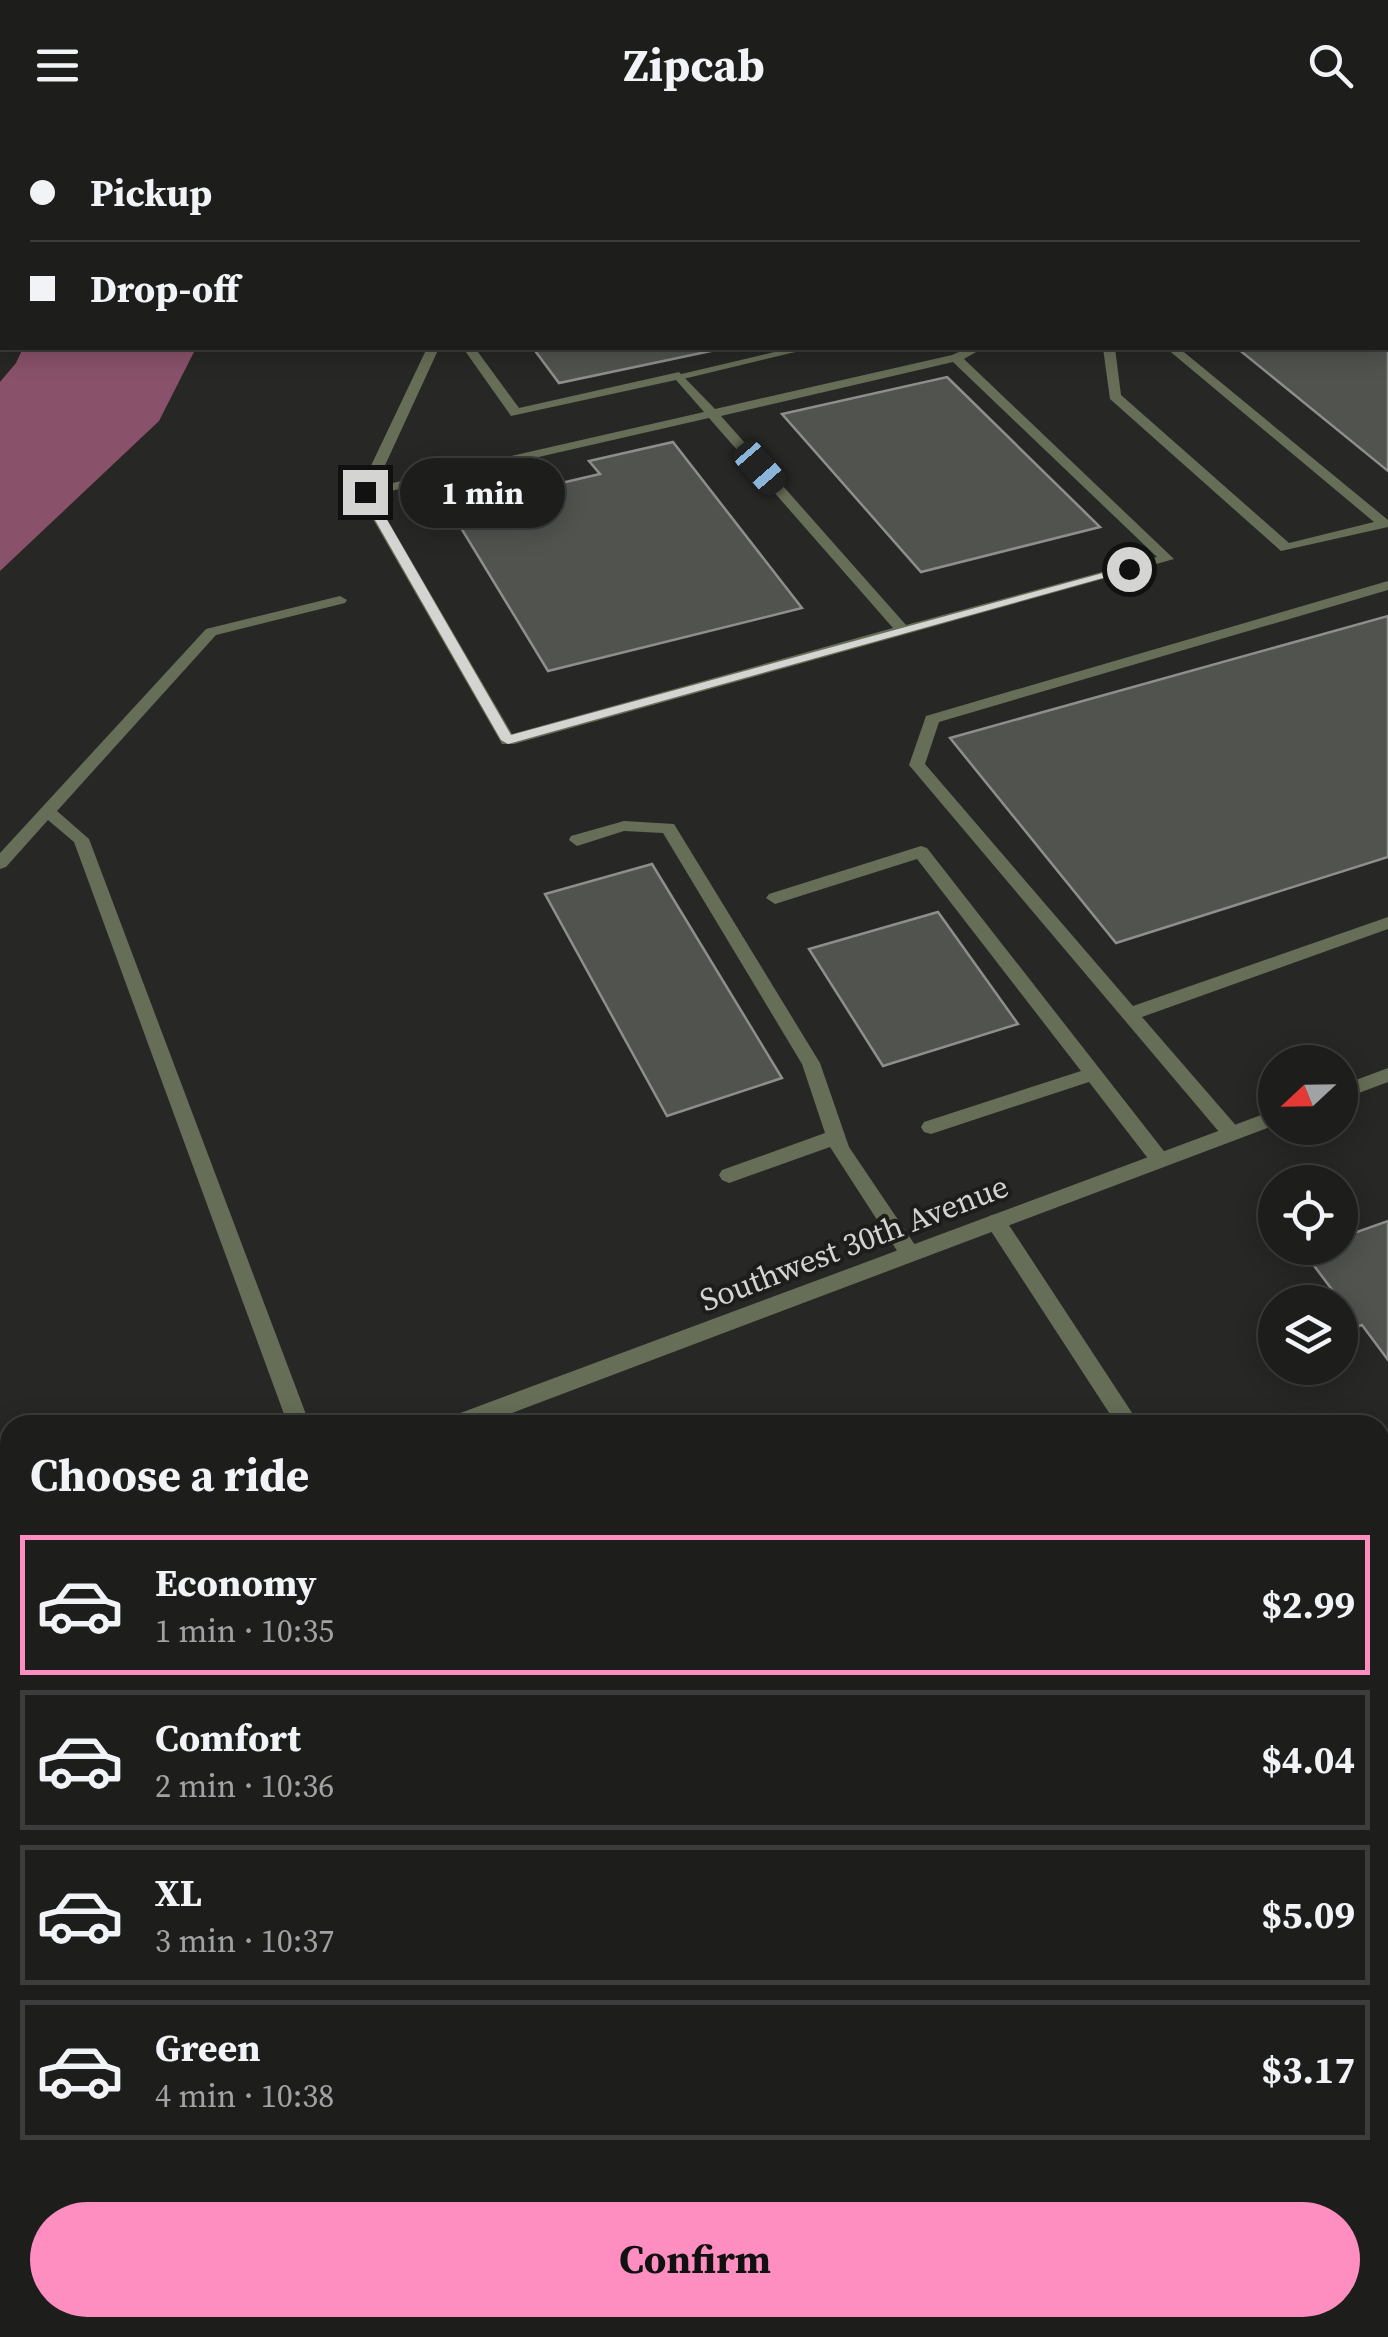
<!DOCTYPE html>
<meta charset="utf-8">
<style>
:root{--surface:#1d1e1c;--page:#252725;--text:#f1f3f6;--muted:#a0a2a3;--line:#3b3c3b;--accent:#fd8ebf}
body{margin:0;font-family:"Source Serif 4",serif;background:var(--page);color:var(--text);height:100vh;display:flex;flex-direction:column;font-size:38px;white-space:nowrap}
*{box-sizing:border-box;margin:0}
p{font-size:32px;color:var(--muted)}
.icon{flex:none;width:55px;height:55px;fill:none;stroke:currentColor;stroke-width:2;stroke-linecap:round;stroke-linejoin:round}
.map{position:relative;flex:1;overflow:hidden}
.panel{position:absolute;left:0px;top:1285px;width:1390px;height:922px;display:flex;flex-direction:column;background:var(--surface);border-radius:30px 30px 0 0;box-shadow:0 5px 25px #0003,0 0 0 2px var(--line)}
.panel>*{flex:none}
.top-card{position:absolute;left:0px;top:0px;width:1390px;height:220px;box-shadow:0 5px 25px #0003,0 0 0 2px var(--line);display:grid;align-content:center;height:220px;padding:0 30px;background:var(--surface)}
.needle{width:65px;rotate:248deg}
.tools{position:absolute;left:1258px;top:915px;display:grid;gap:20px}
.tools a{display:grid;place-items:center;width:100px;height:100px;border-radius:50%;background:var(--surface);box-shadow:0 5px 25px #0003,0 0 0 2px var(--line);font-size:50px}
.end{position:absolute;width:45px;height:45px;margin:-22px;border:12px solid #d4d5d3;background:#111;box-shadow:0 0 0 5px #111}
.from{border-radius:50%}
.bubble{position:absolute;height:70px;border-radius:35px;background:var(--surface);box-shadow:0 5px 25px #0003,0 0 0 2px var(--line);font-size:32px;font-weight:700;line-height:70px;text-align:center}
.car{position:absolute;width:30px;height:60px;margin:-30px -15px;border-radius:12px;box-shadow:0 0 8px 2px #0007;background:linear-gradient(#222 24%,#8ab4d8 0 40%,#222 0 76%,#8ab4d8 0 86%,#222 0)}
.top-card b{display:flex;align-items:center;gap:35px;height:95px;font-size:38px}
.top-card b+b{border-top:2px solid var(--line)}
.top-card i{width:25px;height:25px;background:var(--text)}
ul{padding:0;list-style:none}
li{display:flex;align-items:center;gap:30px;height:140px;margin:0 20px 15px;padding:0 10px;border:5px solid var(--line);border-radius:0px}
li div{flex:1}
li b{display:block;font-size:38px}
li em{font-style:normal;font-weight:700}
li.selected{border-color:var(--accent)}
li>.icon{width:90px;height:90px;stroke-width:1.5}
h2{padding:0 30px;font-size:45px;line-height:120px}
.button{display:flex;gap:20px;margin-top:auto;padding:20px 30px}
.button a{flex:1;height:115px;border-radius:60px;background:var(--accent);color:#111;font-size:40px;font-weight:700;line-height:115px;text-align:center}
header{display:flex;justify-content:space-between;align-items:center;height:130px;padding:0 30px;background:var(--surface);font-size:45px;font-weight:700}
.map>svg:first-child{display:block}
.water{fill:#89526a}
.building{fill:#51534f;stroke:#8e8f8c;stroke-width:2.5}
.lines{fill:none;stroke-linecap:round;stroke-linejoin:round}
.lane{fill:#676e57;fill-rule:evenodd}
.street{fill:#676e57;fill-rule:evenodd}
.route{fill:#d4d5d3}
.labels{text-anchor:middle;stroke-width:8;stroke-linejoin:round;paint-order:stroke}
.street-label{font-size:32px;fill:#d4d5d3;stroke:#1d1e1c}
</style>
<header><svg class="icon" aria-label="menu" viewBox="0 0 24 24"><path d="M4 6h16M4 12h16M4 18h16"/></svg>Zipcab<svg class="icon" aria-label="search" viewBox="0 0 24 24"><circle cx="10" cy="10" r="6"/><path d="M15 15l6 6"/></svg></header>
<div class="map">
<svg width="1388" height="2207" viewBox="0 0 1388 2207">
<rect width="100%" height="100%" fill="#272825"/>
<path class="water" d="M23,218H196L159,291L0,441V252L16,233Z"/>
<path class="building" d="M379,0H600L602,2H381Z
M956,0H1251L1255,2H959Z
M1388,174V341L1237,218H1388Z
M533,218H725L559,253Z
M947,247L1100,397L921,442L782,284Z
M673,312L802,478L548,541L441,365L522,347L531,360L600,344L589,331Z
M1388,486V727L1116,813L950,608Z
M652,734L782,948L667,986L545,764Z
M938,782L1018,894L883,936L809,819Z
M1388,1091V1230L1362,1195L1340,1203V1172H1313L1310,1169L1333,1161L1303,1121L1340,1118V1108Z
M1380,1546L1388,1558V1653L1380,1657Z
M10,1655V2198H246L248,2207H0V1659Z
M1380,2036L1388,2050V2207H1087L1082,2198H1380Z"/>
<g class="lines">
<path class="lane" d="M666,0H678L679,2H668Z
M1314,0H1327L1328,2H1316Z
M427,218H439L375,357L704,282L676,250L511,286L463,218H475L519,278L679,242L715,279L952,225L968,218H983L964,229L1174,429L514,614H502L358,363ZM953,232L1157,427L906,495L721,286ZM709,288L893,498L512,604L373,365Z
M1103,218H1115L1121,265L1289,413L1374,392L1166,218H1179L1388,390V397L1281,421L1110,269Z
M1388,451V460L939,592L925,634L1133,876L1388,787V799L1142,887L1239,999L1242,1004L1232,1011L1225,1009L909,635L926,586Z
M340,466L347,470L345,473L216,505L57,681L89,709L310,1295H288L74,712L48,690L6,737L0,739V723L206,499Z
M624,691L674,694L820,933L849,1017L917,1118L920,1124L917,1130H903L830,1017L729,1053L722,1050L719,1045L722,1040L825,1003L802,934L663,703L624,701L577,716L569,710L571,706Z
M921,716L927,718L1167,1025L1170,1030L1167,1035H1153L1089,952L931,1004L924,1002L921,997L924,992L1081,941L917,729L775,774L766,768L769,764Z
M996,1084L1003,1086L1140,1295H1117L989,1098L986,1092L989,1086Z
M1380,1428L1388,1431V1460L1380,1456Z
M10,1616V1640L0,1644V1620Z
M330,2198H359L363,2207H333Z"/>
<path class="street" d="M791,218H812L679,250L673,246Z
M1388,938V952L1340,970V956Z
M1275,980V995L480,1295H444L447,1288Z
M580,2198H609L613,2207H583Z"/>
</g>
<path class="route" d="M365,359L371,362L511,605L1125,437L1135,439L508,614L501,610L359,362Z"/>
<g class="labels">
<g class="street-label">
<text transform="translate(854 1113) rotate(-21)" y="11">Southwest 30th Avenue</text>
</g>
</g>
</svg>
<div class="tools">
<a><svg class="needle" viewBox="-14 -14 28 28"><path d="M0-13l5 13h-10z" fill="#e53935"/><path d="M0 13l5-13h-10z" fill="#a0a2a3"/></svg></a>
<a><svg class="icon" aria-label="locate" viewBox="0 0 24 24"><circle cx="12" cy="12" r="6"/><path d="M12 2v4M12 18v4M2 12h4M18 12h4"/></svg></a>
<a><svg class="icon" aria-label="layers" viewBox="0 0 24 24"><path d="M12 4l9 5-9 5-9-5zM3 14l9 5 9-5"/></svg></a>
</div>
<i class="end from" style="left:1129px;top:439px"></i>
<i class="end" style="left:365px;top:362px"></i>
<div class="bubble" style="left:400px;top:328px;width:165px">1 min</div>
<i class="car" style="left:760px;top:338px;rotate:139deg"></i>
<div class="top-card">
<b><i class="from"></i>Pickup</b>
<b><i></i>Drop-off</b>
</div>
<section class="panel">
<h2>Choose a ride</h2>
<ul>
<li class="selected"><svg class="icon" aria-label="car" viewBox="0 0 24 24"><path d="M5 17H2v-5l4-1 3-4h7l3 4 3 1v5h-3M9 17h6M6 11h13"/><circle cx="7" cy="17" r="2"/><circle cx="17" cy="17" r="2"/></svg><div><b>Economy</b><p>1 min · 10:35</p></div><em>$2.99</em></li>
<li><svg class="icon" aria-label="car" viewBox="0 0 24 24"><path d="M5 17H2v-5l4-1 3-4h7l3 4 3 1v5h-3M9 17h6M6 11h13"/><circle cx="7" cy="17" r="2"/><circle cx="17" cy="17" r="2"/></svg><div><b>Comfort</b><p>2 min · 10:36</p></div><em>$4.04</em></li>
<li><svg class="icon" aria-label="car" viewBox="0 0 24 24"><path d="M5 17H2v-5l4-1 3-4h7l3 4 3 1v5h-3M9 17h6M6 11h13"/><circle cx="7" cy="17" r="2"/><circle cx="17" cy="17" r="2"/></svg><div><b>XL</b><p>3 min · 10:37</p></div><em>$5.09</em></li>
<li><svg class="icon" aria-label="car" viewBox="0 0 24 24"><path d="M5 17H2v-5l4-1 3-4h7l3 4 3 1v5h-3M9 17h6M6 11h13"/><circle cx="7" cy="17" r="2"/><circle cx="17" cy="17" r="2"/></svg><div><b>Green</b><p>4 min · 10:38</p></div><em>$3.17</em></li>
</ul>
<div class="button"><a>Confirm</a></div>
</section>
</div>
